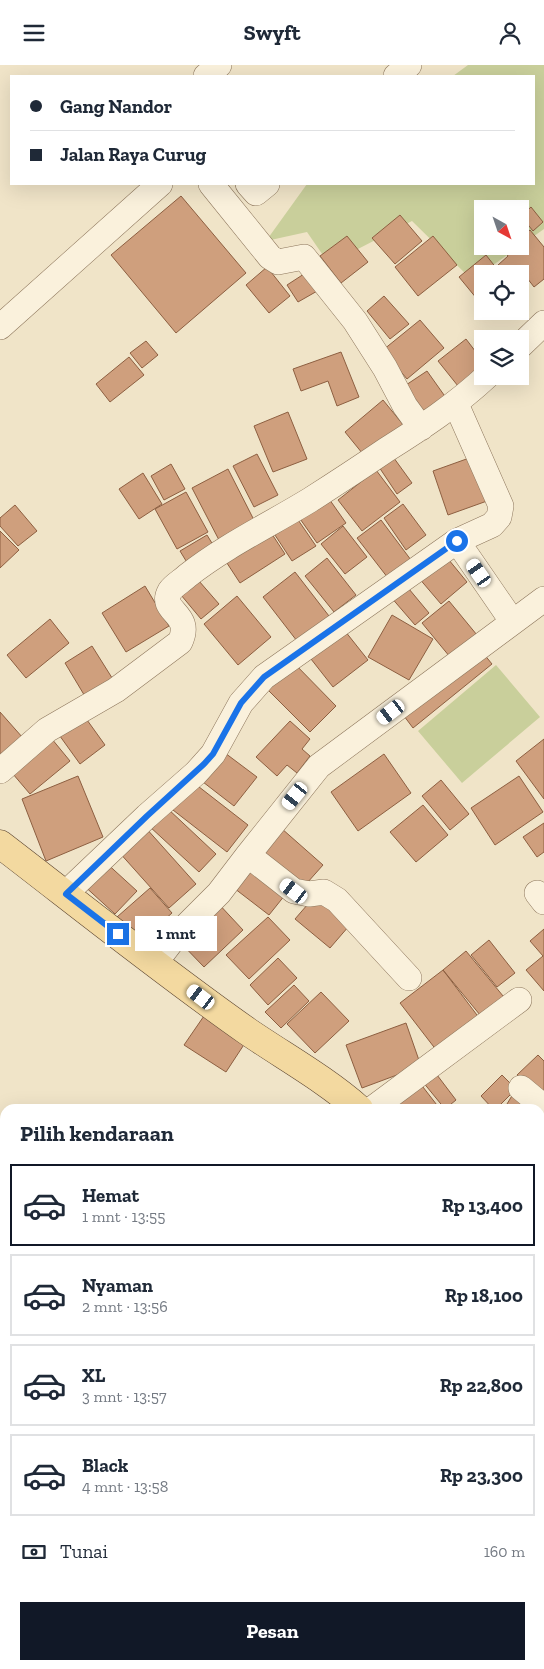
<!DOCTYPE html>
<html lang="id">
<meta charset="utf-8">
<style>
:root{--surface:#fff;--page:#f2f2f3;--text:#1f2937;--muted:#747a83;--line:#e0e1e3;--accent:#111827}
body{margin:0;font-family:"Zilla Slab",serif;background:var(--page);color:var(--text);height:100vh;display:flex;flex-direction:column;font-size:19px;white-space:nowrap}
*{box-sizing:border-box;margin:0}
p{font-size:16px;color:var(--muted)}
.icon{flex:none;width:28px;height:28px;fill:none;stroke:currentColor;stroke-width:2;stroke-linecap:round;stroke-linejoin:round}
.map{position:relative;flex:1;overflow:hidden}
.drawer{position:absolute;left:0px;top:1039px;width:545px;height:566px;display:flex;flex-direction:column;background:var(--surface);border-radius:15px 15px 0 0;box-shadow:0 5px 20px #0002}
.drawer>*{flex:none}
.top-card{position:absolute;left:10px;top:10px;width:525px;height:110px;border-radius:0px;box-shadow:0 5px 20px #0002;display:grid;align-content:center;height:110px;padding:0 20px;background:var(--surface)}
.needle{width:32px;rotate:140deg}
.buttons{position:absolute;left:474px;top:135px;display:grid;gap:10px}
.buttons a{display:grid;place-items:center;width:55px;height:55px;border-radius:0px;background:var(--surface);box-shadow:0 5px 20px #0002;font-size:25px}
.end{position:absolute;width:22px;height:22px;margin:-11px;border:6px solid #1a73e8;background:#fff;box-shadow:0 0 0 2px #fff}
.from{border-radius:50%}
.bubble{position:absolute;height:35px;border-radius:0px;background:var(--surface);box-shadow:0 5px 20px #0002;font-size:16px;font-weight:700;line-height:35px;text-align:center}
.car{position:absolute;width:15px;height:30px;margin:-15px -8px;border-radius:6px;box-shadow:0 0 4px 1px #0007;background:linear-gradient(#fff 24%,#345 0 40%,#fff 0 76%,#345 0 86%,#fff 0)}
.top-card b{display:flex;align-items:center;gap:18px;height:48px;font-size:19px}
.top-card b+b{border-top:1px solid var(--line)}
.top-card i{width:12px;height:12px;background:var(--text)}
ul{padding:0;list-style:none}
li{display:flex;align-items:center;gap:15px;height:82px;margin:0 10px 8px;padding:0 10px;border:2px solid var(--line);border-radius:0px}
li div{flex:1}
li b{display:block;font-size:19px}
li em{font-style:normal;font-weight:700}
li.on{border-color:var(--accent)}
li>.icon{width:45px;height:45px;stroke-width:1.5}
h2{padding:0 20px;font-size:22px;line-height:60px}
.pay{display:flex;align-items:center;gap:12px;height:55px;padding:0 20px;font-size:19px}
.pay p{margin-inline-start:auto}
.button{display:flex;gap:10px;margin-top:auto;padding:10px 20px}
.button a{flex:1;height:58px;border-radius:0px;background:var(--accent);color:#fff;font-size:20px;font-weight:700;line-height:58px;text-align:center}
header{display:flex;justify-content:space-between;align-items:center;height:65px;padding:0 20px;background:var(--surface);font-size:22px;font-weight:700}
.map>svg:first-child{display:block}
.green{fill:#c9cf9b}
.building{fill:#cf9f7d;stroke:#8d5f41}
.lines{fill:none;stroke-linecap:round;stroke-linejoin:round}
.minor-casing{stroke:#8d765c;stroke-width:26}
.major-casing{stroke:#5b4430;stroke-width:29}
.minor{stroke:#faf1dc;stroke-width:25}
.major{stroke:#f3d9a0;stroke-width:28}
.route{stroke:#1a73e8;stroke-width:6}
</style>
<header><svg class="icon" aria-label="menu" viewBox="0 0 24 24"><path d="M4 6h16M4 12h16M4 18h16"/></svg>Swyft<svg class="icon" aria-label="person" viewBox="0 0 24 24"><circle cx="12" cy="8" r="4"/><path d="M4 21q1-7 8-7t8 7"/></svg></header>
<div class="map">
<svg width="544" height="1604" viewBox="0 0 544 1604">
<rect width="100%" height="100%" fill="#f0e4c8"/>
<path class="green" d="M468,0H544V164L520,181V144H482V181H520L472,215L412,156L329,199L307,167L266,176L307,119H534V11H453Z
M496,600L540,652L462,718L418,666Z"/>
<path class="building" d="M181,131L246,208L176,268L111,190Z
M531,142L543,157L533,166L521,151Z
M400,150L422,176L395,199L372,173Z
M530,165L544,182V214L534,222L524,209L520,212V209H506L498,200L508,191L505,187L511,181H520V174Z
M347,171L368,197L341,218L320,191Z
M433,171L457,200L418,231L395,202Z
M486,190L501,209H482V240L459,212Z
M267,202L290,231L269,248L246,220Z
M307,207L319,225L298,237L287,220Z
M384,231L409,259L390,274L367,246Z
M420,255L444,283L407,314L383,285Z
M466,274L482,295V310L462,326L438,296Z
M146,276L158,290L142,303L130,288Z
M341,287L359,332L337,341L328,316L301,326L293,304Z
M129,292L144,310L110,337L96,319Z
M427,306L449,337L425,354L403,322Z
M383,335L405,362L367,394L345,367Z
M288,347L307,394L273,407L254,361Z
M257,389L278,430L254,442L233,401Z
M391,389L412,418L397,429L377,399Z
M472,392L487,436L448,450L433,406Z
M171,399L185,424L164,435L151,411Z
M228,404L255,457L219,475L192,423Z
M376,405L400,437L362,466L338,435Z
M143,408L162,439L139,454L119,424Z
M186,427L208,467L177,484L155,444Z
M327,431L346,458L317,478L298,451Z
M403,439L426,470L406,485L384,453Z
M15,440L37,466L18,481L0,461V453Z
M294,449L316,481L292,496L271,464Z
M381,455L411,495L388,513L357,473Z
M343,461L367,492L345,509L321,479Z
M268,463L285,489L240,518L223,492Z
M0,466L19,485L0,503Z
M207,470L218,488L191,504L180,486Z
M444,489L467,517L441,539L418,512Z
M327,493L356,530L334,547L305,511Z
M295,507L329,551L297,576L263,532Z
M199,516L219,539L201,554L181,530Z
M404,518L429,548L415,560L390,531Z
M145,521L169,561L126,587L102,548Z
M237,531L271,572L238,600L204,559Z
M449,536L477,570L450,592L422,558Z
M392,550L433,574L409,615L368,592Z
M50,554L69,578L26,613L7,590Z
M345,566L368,595L333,622L311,594Z
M92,581L114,616L86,633L65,598Z
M479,583L492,599L413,663L401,647Z
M290,594L336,641L310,667L264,621Z
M0,647L23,673L0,692Z
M82,648L105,680L80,699L57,667Z
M290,656L310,674L302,684L310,691L297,708L287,700L277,711L256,692Z
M47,668L70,696L30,729L7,702Z
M544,674V734L516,696Z
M225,688L257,712L234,741L203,717Z
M384,689L411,728L358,766L331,727Z
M78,711L103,772L46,796L22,734Z
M519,711L543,747L495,780L471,743Z
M441,715L469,749L450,765L422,731Z
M194,718L248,760L227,787L173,745Z
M423,740L448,770L416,797L390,767Z
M167,743L216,789L199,807L149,761Z
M544,758V787L537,792L523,772Z
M145,762L196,819L169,843L118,786Z
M281,763L323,800L299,827L257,791Z
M103,795L137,826L115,849L81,818Z
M246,800L285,830L269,850L230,820Z
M150,823L172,848L139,877L117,852Z
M314,832L349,861L330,883L295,854Z
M216,836L243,865L204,902L177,874Z
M268,852L290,875L249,914L226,890Z
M544,864V926L526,905L543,891L530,876Z
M489,875L515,908L497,922L471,890Z
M466,886L508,937L485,956L443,905Z
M278,893L297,913L268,940L250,920Z
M443,905L480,954L437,986L400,938Z
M294,920L309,936L281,963L265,947Z
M321,927L349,956L315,988L287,959Z
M206,948L247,975L226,1007L184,980Z
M406,958L421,1001L362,1023L346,980Z
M538,990L544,996V1041L517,1010Z
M431,1002L456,1035L445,1044L418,1011Z
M502,1010L516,1024L496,1044H493L481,1031Z
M416,1013L440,1044H394L387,1035Z
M513,1029L538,1044H504Z
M540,1045L544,1048V1073L540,1071Z
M544,1086V1113L540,1120V1092Z
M542,1171L544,1173L543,1211L540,1208V1172Z
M544,1338V1404L540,1406V1339Z
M544,1470V1506L540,1501V1474Z
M5,1544V1574L1,1576L0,1547Z
M544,1579V1604H537L534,1600H540V1582Z
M456,1600H480L483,1604H459Z
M512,1600H531L534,1604H508Z"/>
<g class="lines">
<g class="minor-casing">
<path id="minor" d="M206,11L219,0
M396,11L409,0
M211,119L270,192L278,197L304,192L355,256L385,303L405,341L421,363
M248,119L256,128L267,119
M0,262L160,119
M520,281L544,258
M457,476L512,556
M0,706L47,665L116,625L180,577C194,548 158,547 170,526C174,520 182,516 187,511C225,481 269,460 310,435C335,419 361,402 386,385C421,363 456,340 487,311
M248,790L294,826L309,829L324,827L337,835L409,913
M537,828L544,837
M65,829L147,751L196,708L213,689L241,638L264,612L457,476L492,460L499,452L501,441L456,339
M155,898L175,872L219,828L248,790L319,701L544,534
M521,1023L544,1042
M372,1044L519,935
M0,1277L5,1279
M540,1319L544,1315
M0,1393L5,1395
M540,1441L544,1449
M0,1474L5,1472
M0,1603L5,1600"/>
</g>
<g class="major-casing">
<path id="major" d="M0,779C82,842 163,907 247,966C285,992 325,1014 359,1044
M540,1240L544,1245"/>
</g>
<use href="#minor" class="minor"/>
<use href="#major" class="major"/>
</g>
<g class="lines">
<path class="route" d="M118,869L66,829L147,751L204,699L213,689L241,638L264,612L457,476"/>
</g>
</svg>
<div class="buttons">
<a><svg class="needle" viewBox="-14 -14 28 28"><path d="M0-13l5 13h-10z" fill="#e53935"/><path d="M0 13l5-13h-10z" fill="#747a83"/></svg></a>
<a><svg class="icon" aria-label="locate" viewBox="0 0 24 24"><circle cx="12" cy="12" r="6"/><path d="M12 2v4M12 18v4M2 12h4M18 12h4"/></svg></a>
<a><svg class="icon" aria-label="layers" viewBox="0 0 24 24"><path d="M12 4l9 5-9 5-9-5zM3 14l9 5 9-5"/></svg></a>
</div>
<i class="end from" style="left:457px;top:476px"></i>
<i class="end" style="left:118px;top:869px"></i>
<div class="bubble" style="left:135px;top:851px;width:82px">1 mnt</div>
<i class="car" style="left:479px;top:508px;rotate:325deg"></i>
<i class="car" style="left:391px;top:647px;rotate:233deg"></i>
<i class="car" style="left:295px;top:731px;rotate:219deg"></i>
<i class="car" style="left:294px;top:826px;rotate:307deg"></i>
<i class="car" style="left:201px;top:932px;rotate:307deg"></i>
<div class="top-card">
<b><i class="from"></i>Gang Nandor</b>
<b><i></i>Jalan Raya Curug</b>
</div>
<section class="drawer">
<h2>Pilih kendaraan</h2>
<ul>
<li class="on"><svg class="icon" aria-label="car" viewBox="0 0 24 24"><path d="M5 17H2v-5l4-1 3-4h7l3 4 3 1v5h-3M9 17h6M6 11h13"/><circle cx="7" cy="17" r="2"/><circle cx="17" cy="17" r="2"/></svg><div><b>Hemat</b><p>1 mnt · 13:55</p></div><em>Rp 13,400</em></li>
<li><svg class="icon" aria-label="car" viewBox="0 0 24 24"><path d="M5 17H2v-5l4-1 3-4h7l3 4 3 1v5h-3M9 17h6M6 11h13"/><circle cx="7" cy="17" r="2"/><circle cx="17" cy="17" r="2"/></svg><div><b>Nyaman</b><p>2 mnt · 13:56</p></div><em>Rp 18,100</em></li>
<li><svg class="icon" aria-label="car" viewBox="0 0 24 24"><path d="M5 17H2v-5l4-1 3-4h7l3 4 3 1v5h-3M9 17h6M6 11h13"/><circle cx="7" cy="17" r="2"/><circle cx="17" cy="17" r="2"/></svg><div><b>XL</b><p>3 mnt · 13:57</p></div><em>Rp 22,800</em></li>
<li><svg class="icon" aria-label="car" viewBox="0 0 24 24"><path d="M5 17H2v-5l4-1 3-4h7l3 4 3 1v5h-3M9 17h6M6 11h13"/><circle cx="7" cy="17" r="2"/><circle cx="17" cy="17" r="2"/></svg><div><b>Black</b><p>4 mnt · 13:58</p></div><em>Rp 23,300</em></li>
</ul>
<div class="pay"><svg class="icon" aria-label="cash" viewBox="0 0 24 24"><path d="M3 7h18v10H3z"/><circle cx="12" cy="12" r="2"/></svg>Tunai<p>160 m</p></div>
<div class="button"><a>Pesan</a></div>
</section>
</div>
